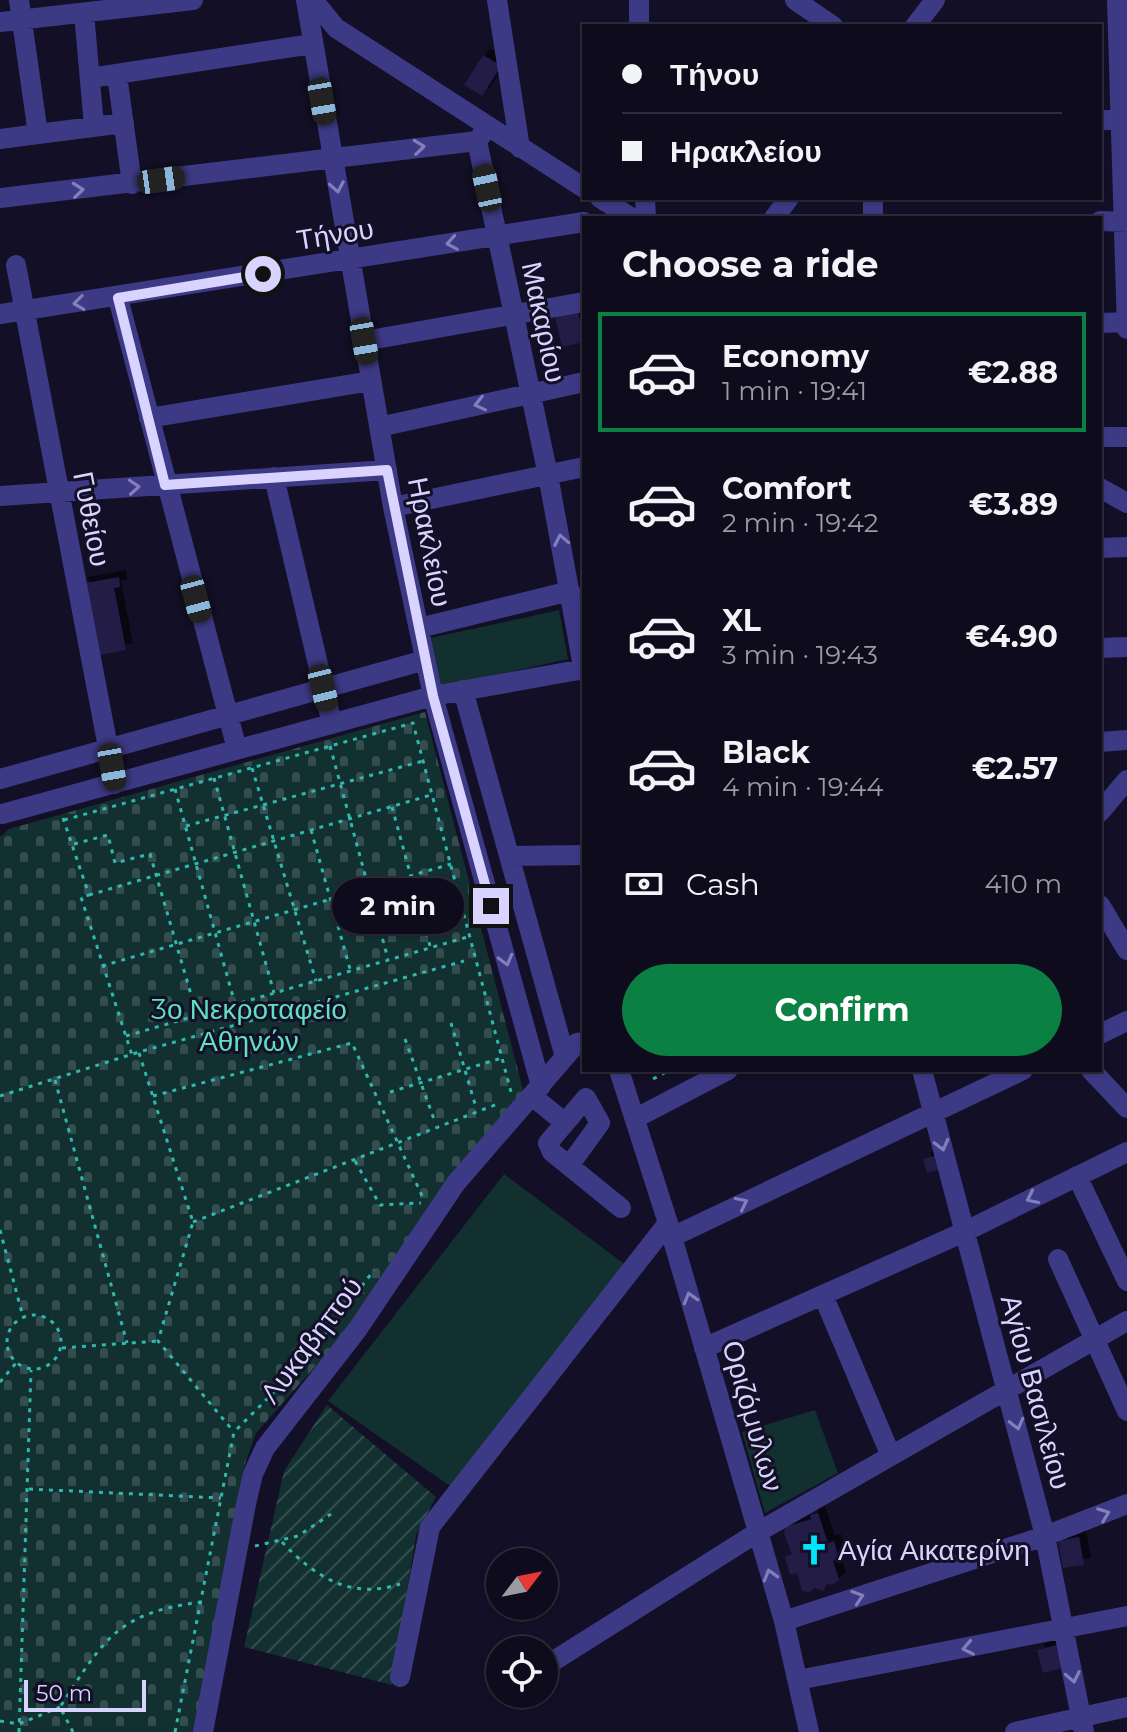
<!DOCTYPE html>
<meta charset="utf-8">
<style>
:root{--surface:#0e0b1c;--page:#171425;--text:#f1f3f6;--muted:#9b9ba3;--line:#2e2b3b;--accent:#0b8043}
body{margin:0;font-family:Montserrat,sans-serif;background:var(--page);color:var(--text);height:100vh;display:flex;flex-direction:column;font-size:30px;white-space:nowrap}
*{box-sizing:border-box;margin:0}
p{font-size:26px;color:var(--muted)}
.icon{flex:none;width:44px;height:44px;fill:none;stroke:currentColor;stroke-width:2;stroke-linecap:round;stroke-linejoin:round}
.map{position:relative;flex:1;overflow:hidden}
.panel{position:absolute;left:582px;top:216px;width:520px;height:856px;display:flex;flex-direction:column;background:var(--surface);border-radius:0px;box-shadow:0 2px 6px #0004,0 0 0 2px var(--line)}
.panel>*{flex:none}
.hud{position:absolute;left:582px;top:24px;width:520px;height:176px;border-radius:0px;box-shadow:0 2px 6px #0004,0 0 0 2px var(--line);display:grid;align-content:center;height:176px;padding:0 40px;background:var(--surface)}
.needle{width:52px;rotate:58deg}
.fabs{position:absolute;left:486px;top:1548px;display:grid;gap:16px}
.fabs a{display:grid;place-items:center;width:72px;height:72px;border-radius:50%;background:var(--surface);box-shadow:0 2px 6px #0004,0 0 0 2px var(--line);font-size:40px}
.scale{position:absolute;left:24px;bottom:20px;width:122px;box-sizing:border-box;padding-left:8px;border:4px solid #d9d4ff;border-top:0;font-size:22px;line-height:28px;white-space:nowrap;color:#d9d4ff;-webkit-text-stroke:6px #130f26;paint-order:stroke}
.end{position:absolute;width:36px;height:36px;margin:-18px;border:10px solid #d9d4ff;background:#111;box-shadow:0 0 0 4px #111}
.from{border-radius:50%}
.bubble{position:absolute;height:56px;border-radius:28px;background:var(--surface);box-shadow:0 2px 6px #0004,0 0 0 2px var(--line);font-size:26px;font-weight:700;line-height:56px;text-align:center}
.car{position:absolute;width:24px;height:48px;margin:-24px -12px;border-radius:10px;box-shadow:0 0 6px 2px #0007;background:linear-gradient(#222 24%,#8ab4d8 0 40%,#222 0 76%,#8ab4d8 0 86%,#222 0)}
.hud b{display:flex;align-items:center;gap:28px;height:76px;font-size:30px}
.hud b+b{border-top:2px solid var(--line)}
.hud i{width:20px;height:20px;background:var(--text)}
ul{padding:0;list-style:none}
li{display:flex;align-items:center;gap:24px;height:120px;margin:0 16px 12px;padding:0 24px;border:4px solid transparent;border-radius:0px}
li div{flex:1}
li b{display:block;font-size:30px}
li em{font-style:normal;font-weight:700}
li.selected{border-color:var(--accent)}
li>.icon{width:72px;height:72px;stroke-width:1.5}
h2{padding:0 40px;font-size:36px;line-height:96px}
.pay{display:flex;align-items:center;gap:20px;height:88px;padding:0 40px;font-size:30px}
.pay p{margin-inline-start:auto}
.button{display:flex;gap:16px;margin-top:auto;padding:16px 40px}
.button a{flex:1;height:92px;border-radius:48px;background:var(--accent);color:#fff;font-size:32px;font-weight:700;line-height:92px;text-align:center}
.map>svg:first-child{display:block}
.cemetery{fill:url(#cemetery-stones)}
.park{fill:#12302f}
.garden{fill:url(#garden-furrows)}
.building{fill:#241b47;filter:url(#shadow)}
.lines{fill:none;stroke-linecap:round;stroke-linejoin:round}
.path{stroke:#2fb8b0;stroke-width:3;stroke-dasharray:4 6;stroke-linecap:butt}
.minor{stroke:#3d3a85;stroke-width:20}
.oneway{stroke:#837fbc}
.route{stroke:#d9d4ff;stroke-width:10}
.labels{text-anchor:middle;stroke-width:6;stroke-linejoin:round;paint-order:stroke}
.street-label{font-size:28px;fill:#d9d4ff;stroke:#130f26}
.park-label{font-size:28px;fill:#5fe0c0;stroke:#130f26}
.poi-label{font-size:28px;fill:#d9d4ff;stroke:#130f26;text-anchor:start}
</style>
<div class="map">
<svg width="1127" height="1732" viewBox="0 0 1127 1732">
<defs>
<pattern id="cemetery-stones" width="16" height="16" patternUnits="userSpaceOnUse" patternTransform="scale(2)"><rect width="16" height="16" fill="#12302f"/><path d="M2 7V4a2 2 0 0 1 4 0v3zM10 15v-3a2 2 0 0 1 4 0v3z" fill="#344d4e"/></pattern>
<pattern id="garden-furrows" width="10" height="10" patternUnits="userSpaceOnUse" patternTransform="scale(2)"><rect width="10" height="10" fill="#12302f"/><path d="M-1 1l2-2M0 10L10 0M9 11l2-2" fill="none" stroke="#344d4e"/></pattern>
<filter id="shadow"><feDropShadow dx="7" dy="-7" stdDeviation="0" flood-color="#0009"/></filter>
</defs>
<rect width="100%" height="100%" fill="#130f26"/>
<path class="cemetery" d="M425,712L524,1094L345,1333L256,1433L244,1467L197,1732H0V837L9,829Z"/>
<path class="park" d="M559,610L568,659L440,687L431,638Z
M504,1174L627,1266L460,1493L328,1401Z
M815,1410L838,1473L765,1513L742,1432Z"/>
<path class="garden" d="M327,1405L436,1497L416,1535L392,1685L244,1647L284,1471Z"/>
<path class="building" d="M483,55L501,66L482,96L464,85Z
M578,311L584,342L562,347L555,316Z
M119,577L120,587L114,588L126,650L95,656L81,584Z
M938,1155L942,1169L927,1173L923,1159Z
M818,1513L828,1543L834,1541L839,1559L833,1561L839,1580L832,1585L827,1584L823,1591L814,1588L810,1592L802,1591L797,1573L790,1575L785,1557L792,1554L784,1534L785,1527L811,1519L810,1515Z
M1079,1537L1084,1565L1063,1568L1058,1541Z
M1057,1645L1063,1668L1043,1673L1037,1650Z"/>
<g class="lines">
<path class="path" d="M330,746L388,959
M252,768L316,981
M214,778L274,993
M175,789L235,1004
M392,807L430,946
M63,818L89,895L81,897L132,1055
M64,820L413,723L511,1092
M186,826L423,761
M311,830L350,969
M74,844L108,835L115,863L150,854L197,1015
M89,895L431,795
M102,966L451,864
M451,1023L475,1104
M126,1036L471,936
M405,1039L435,1122
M139,1053L193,1222L158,1341L234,1432
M649,1070L653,1079L670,1070
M55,1080L127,1343
M390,1092L502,1058
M0,1096L139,1052L464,961
M153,1096L352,1043L424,1200
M355,1161L380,1205L421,1203
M193,1222L500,1103
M0,1230L23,1317
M7 1342a27 27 0 1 1 54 0a27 27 0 1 1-54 0Z
M62,1348L158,1341
M0,1382L16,1363
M29,1489L221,1498
M282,1542C315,1577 351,1600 400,1584
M255,1546L298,1536L331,1514
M0,1721L19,1724L60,1707
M19,1732L31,1370
M73,1732L60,1707C104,1640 116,1613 201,1602
M175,1732L234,1432L304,1362L374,1270"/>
<path class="minor" d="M306,0L393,507L433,696L541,1086
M313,0L336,28L584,188
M497,0L520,148
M795,0L833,26
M1117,0L1127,329
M84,13L94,126
M0,22L193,0
M639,26V0
M915,26L935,0
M117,75L132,184
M90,78L312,44
M1100,120H1121
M487,128L477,141L548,475L584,672
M38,134L124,123
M0,139L38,134L19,0
M0,198L477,141
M600,198L632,218
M645,198L646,218
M873,198V218
M774,218L789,198
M1100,221L1127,222
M16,265L115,784
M118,298L237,749
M0,314L584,222
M1100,323L1127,322
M364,341L584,302
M149,418L371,381
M379,427L584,382
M1100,437H1127
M274,477L332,724
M1100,488L1127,503
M0,496L387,470
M393,507L584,467
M1100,548L1127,547
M419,628L570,591
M1100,648L1127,647
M463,690L565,1057
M1100,742L1127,740
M0,779L425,660
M1100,812L1127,780
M2,814L433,696L584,669
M509,856L584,855
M1100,905L1127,950
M1100,1034L1127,1021
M619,1070L668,1223L784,1621L809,1732
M922,1070L1045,1536L1084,1732
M1091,1070L1127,1108
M532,1096L564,1122
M636,1118L728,1070
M569,1166L600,1123L586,1098L548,1143L552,1152L621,1208
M1077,1176L1127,1281
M672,1237L1023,1070
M1058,1259L1127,1411
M823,1295L891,1456
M704,1348L964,1232L1127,1152
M784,1621L1045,1536L1127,1504
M544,1667L758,1532L1127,1321
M400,1677L430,1527L668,1223
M798,1680L1127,1616
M203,1732L246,1504L253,1474L265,1448L357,1330L456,1183L577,1043L584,1042
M1015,1732L1127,1707"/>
</g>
<defs><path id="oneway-chevron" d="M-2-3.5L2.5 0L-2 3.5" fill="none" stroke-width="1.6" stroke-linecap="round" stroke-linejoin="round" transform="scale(2)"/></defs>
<g class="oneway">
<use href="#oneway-chevron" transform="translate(419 147) rotate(-6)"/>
<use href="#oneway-chevron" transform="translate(337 187) rotate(80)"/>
<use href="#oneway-chevron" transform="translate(78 190) rotate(-6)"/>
<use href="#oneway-chevron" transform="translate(452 243) rotate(170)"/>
<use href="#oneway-chevron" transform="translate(79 303) rotate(173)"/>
<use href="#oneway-chevron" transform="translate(480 404) rotate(167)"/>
<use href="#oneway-chevron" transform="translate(134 487) rotate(-4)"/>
<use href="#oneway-chevron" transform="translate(561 540) rotate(-101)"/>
<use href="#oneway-chevron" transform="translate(506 960) rotate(75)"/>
<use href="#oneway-chevron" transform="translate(942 1145) rotate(76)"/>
<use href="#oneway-chevron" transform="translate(1032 1198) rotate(154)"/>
<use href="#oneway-chevron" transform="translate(742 1203) rotate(-26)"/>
<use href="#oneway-chevron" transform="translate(690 1298) rotate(-106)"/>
<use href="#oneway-chevron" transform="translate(1017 1424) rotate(76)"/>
<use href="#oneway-chevron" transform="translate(1104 1514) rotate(-21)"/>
<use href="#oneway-chevron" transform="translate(770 1575) rotate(-106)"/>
<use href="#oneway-chevron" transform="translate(858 1597) rotate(-18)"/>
<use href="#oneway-chevron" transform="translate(968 1648) rotate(169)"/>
<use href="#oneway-chevron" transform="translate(1073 1677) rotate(79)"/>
</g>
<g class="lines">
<path class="route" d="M263,274L118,298L165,485L387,470L433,696L491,906"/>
</g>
<defs>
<g id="church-bare" transform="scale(2.4)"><path d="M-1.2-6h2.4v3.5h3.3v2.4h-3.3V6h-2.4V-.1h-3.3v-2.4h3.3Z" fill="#00e5ff" stroke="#130f26" stroke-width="2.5" paint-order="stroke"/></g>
</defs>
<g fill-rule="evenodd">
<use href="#church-bare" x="814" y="1550"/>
</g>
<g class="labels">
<g class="street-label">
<text transform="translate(335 234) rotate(-9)" y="10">Τήνου</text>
<text transform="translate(544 322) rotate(78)" y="10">Μακαρίου</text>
<text transform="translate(92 519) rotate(79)" y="10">Γυθείου</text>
<text transform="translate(430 542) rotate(79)" y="10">Ηρακλείου</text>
<text transform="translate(311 1340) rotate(-53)" y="10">Λυκαβηττού</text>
<text transform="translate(1036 1392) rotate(75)" y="10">Αγίου Βασιλείου</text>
<text transform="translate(753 1416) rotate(74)" y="10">Οριζόμυλων</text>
</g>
<g class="park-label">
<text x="249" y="1019">3ο Νεκροταφείο<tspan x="249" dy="32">Αθηνών</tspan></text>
</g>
<g class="poi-label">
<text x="838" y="1560">Αγία Αικατερίνη</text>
</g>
</g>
</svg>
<div class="fabs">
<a><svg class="needle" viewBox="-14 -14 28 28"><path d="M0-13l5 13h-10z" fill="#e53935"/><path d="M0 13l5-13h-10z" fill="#9b9ba3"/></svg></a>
<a><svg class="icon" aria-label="locate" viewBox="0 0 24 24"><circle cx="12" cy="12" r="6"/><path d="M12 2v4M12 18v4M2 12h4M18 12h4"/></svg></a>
</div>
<div class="scale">50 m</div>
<i class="end from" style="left:263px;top:274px"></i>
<i class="end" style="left:491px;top:906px"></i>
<div class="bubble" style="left:332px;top:878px;width:132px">2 min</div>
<i class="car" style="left:322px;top:101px;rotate:170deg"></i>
<i class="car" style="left:161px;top:180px;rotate:82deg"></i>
<i class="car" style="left:487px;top:188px;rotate:348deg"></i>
<i class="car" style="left:364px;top:341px;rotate:170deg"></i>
<i class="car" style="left:196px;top:599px;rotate:165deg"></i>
<i class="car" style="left:323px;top:688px;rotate:166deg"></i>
<i class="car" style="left:112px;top:767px;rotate:170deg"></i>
<div class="hud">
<b><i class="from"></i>Τήνου</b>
<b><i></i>Ηρακλείου</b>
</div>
<section class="panel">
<h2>Choose a ride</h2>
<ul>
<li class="selected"><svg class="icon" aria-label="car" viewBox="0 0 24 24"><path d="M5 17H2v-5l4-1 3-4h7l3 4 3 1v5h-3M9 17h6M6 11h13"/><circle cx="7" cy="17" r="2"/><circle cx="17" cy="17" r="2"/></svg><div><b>Economy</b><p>1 min · 19:41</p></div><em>€2.88</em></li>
<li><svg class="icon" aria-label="car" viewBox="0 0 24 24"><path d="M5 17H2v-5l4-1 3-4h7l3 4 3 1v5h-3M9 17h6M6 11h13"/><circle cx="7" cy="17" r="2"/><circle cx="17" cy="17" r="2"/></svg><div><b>Comfort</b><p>2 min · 19:42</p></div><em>€3.89</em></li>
<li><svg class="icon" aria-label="car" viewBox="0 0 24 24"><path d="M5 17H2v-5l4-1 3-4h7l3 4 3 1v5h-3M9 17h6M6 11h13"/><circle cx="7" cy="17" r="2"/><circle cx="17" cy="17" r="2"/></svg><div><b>XL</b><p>3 min · 19:43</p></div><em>€4.90</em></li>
<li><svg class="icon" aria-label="car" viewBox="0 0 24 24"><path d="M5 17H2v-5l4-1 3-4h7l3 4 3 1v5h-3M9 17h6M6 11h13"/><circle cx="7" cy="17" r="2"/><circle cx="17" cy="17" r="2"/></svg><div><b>Black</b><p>4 min · 19:44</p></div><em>€2.57</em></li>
</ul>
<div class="pay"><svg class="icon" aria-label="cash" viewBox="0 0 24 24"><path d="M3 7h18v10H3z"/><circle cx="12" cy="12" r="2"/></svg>Cash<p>410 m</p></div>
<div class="button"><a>Confirm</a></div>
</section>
</div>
